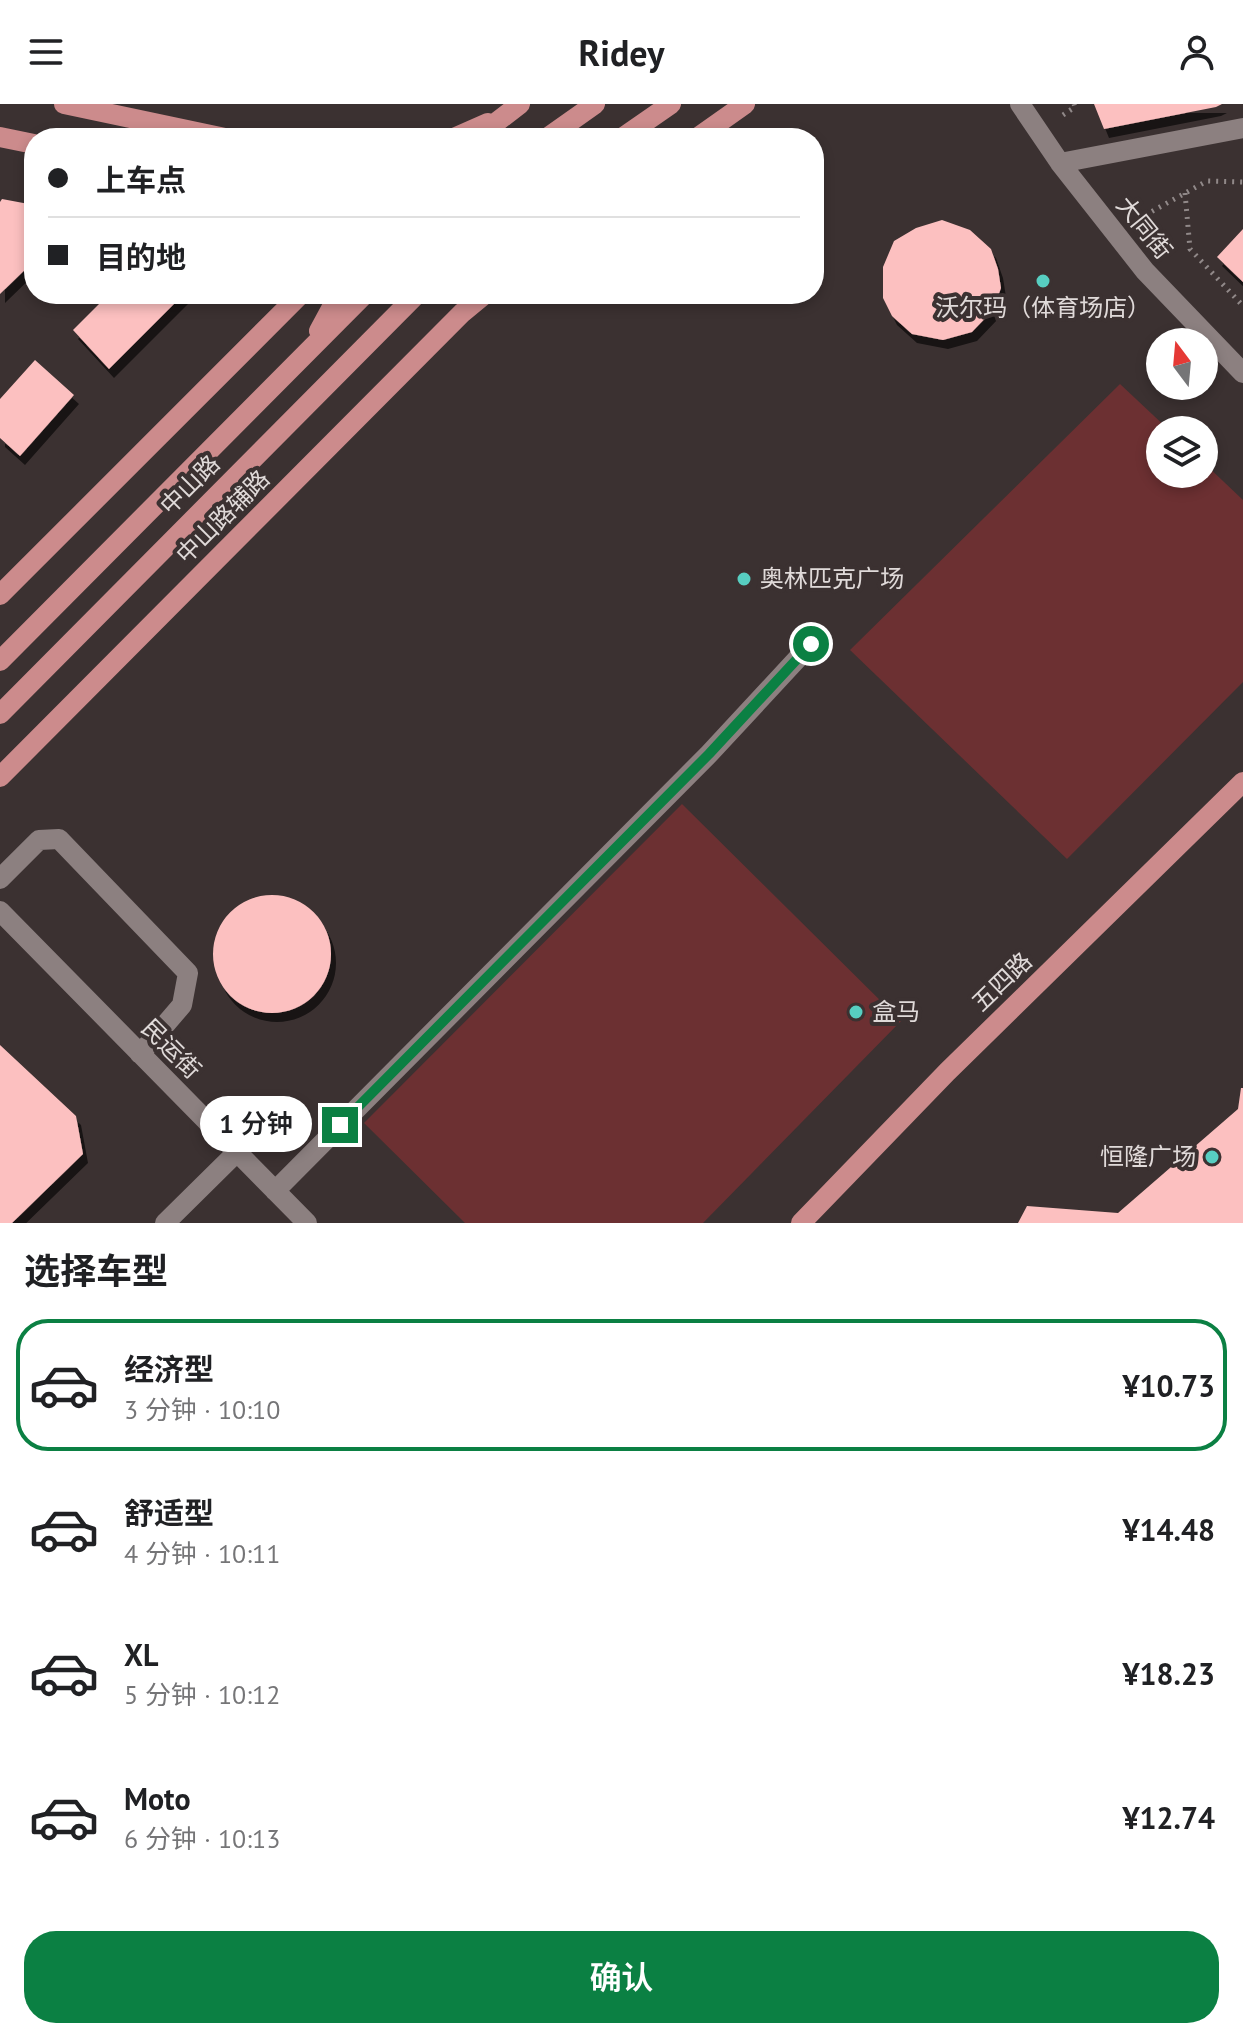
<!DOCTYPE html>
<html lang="zh">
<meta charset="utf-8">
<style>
:root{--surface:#fff;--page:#f2f2f2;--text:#202124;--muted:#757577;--line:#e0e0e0;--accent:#0b8043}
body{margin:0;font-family:"PT Sans","Noto Sans SC",sans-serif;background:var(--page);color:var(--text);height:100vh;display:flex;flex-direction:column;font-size:30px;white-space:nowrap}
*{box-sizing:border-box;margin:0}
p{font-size:26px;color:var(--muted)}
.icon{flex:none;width:44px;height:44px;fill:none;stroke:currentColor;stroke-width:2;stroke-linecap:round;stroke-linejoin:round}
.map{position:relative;height:1119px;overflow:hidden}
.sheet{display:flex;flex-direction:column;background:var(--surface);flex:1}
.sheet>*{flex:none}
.top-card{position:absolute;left:24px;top:24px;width:800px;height:176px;border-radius:32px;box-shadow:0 4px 12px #0003;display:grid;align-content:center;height:176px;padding:0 24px;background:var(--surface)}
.needle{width:52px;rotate:344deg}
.buttons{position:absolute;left:1146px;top:224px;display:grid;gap:16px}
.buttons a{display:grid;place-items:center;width:72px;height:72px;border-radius:50%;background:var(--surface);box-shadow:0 4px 12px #0003;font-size:40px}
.end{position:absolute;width:36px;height:36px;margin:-18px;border:10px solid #0b8043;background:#fff;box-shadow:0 0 0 4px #fff}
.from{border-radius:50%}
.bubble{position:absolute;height:56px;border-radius:28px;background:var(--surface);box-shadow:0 4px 12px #0003;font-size:26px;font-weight:600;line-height:56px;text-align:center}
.top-card b{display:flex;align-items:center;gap:28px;height:76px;font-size:30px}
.top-card b+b{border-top:2px solid var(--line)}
.top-card i{width:20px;height:20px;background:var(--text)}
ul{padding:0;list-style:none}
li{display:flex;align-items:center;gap:24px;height:132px;margin:0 16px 12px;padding:0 8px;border:4px solid transparent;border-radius:32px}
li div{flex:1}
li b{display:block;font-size:30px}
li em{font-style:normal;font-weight:600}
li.current{border-color:var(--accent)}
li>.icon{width:72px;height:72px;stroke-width:1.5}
h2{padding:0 24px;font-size:36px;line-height:96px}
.cta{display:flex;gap:16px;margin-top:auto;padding:16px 24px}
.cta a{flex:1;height:92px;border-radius:32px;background:var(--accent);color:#fff;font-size:32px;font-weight:600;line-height:92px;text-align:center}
header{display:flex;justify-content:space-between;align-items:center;height:104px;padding:0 24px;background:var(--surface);font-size:36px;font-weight:600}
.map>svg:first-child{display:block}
.green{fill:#6c3032}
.building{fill:#fcc0c0;filter:url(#shadow)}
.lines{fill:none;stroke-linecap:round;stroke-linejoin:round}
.path{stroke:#918989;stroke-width:5;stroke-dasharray:2 6;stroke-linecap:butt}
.minor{stroke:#8c8080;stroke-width:20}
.major{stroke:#cc8b8c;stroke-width:20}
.route{stroke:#0b8043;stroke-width:10}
.poi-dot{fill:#57cec1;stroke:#3b3131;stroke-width:3}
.labels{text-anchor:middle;stroke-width:8;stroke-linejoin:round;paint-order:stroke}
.street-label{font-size:24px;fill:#e0dad9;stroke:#3b3131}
.poi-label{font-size:24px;fill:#e0dad9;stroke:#3b3131;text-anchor:start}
</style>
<header><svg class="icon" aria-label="menu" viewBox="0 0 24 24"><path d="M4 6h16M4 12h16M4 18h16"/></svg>Ridey<svg class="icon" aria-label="person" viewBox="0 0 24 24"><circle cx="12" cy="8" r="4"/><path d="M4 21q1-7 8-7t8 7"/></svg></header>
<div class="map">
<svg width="1243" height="1119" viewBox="0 0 1243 1119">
<defs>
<filter id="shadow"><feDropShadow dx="5" dy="9" stdDeviation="0" flood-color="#0009"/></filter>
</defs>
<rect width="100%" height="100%" fill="#3b3131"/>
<path class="green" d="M1120,280L1169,326H1160V370H1204V359L1243,396V578L1067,755L850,546Z
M682,700L901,917L703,1119H465L364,1019Z"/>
<path class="building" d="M1094,0H1222L1216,3L1104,25Z
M2,95L34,101V157L0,190V98Z
M942,116L970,126L991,145L998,165L1001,184L993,206L972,228L943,236L912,230L892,212L883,194V163L894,137L916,124Z
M1243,125V178L1217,153Z
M100,190H184L109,265L73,226L102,197Z
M35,256L74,291L20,352L0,334V295Z
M213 850a59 59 0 1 1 118 0a59 59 0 1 1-118 0Z
M0,941L76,1012L83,1050L12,1119H0Z
M1241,984H1243V1119H1018L1027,1102L1118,1109L1238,1005Z"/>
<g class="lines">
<path class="path" d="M1063,11L1075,3L1074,0
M1185,89L1190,145L1243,202
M1131,119L1207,77L1243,78"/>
<path class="minor" d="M1020,0L1060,59L1145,167L1243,269
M1060,59L1243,24
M0,775L39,736L59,735L188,869L182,901L140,950
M0,807L307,1119
M275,1087L709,650L811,540
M165,1119L237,1048"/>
<path class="major" d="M64,0L225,34
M0,33L34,40
M454,34L488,19
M476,34L520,0
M547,34L595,0
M622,34L671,0
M697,34L745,0
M319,227L339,190
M0,491L301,190
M0,557L365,190
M0,610L417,190
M0,673L462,209L485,190
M801,1119L947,968L1243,678"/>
</g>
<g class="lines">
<path class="route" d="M340,1021L709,650L811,540"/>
</g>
<g class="poi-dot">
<circle cx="1043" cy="177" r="8"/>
<circle cx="744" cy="475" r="8"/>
<circle cx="856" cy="908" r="8"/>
<circle cx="1212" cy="1053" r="8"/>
</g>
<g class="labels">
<g class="street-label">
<text transform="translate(1144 124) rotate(51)" y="8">大同街</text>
<text transform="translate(190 381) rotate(-45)" y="8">中山路</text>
<text transform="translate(223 413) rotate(-45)" y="8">中山路辅路</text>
<text transform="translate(1002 878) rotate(-44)" y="8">五四路</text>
<text transform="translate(171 945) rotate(45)" y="8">民运街</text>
</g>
<g class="poi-label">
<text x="1043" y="212" text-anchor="middle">沃尔玛（体育场店）</text>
<text x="760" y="483">奥林匹克广场</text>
<text x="872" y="916">盒马</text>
<text x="1196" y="1061" text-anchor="end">恒隆广场</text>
</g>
</g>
</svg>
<div class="buttons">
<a><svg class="needle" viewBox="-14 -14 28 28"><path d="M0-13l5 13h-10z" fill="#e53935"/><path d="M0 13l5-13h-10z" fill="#757577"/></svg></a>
<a><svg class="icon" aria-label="layers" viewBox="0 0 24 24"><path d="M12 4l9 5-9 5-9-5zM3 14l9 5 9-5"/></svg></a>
</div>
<i class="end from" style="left:811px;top:540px"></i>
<i class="end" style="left:340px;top:1021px"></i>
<div class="bubble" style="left:200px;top:992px;width:112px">1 分钟</div>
<div class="top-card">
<b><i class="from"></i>上车点</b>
<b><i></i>目的地</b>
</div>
</div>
<section class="sheet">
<h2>选择车型</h2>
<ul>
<li class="current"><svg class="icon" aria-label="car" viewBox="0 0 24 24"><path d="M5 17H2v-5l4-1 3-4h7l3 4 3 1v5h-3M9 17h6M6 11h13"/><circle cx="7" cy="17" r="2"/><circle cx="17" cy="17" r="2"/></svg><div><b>经济型</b><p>3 分钟 · 10:10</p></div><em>¥10.73</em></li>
<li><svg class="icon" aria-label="car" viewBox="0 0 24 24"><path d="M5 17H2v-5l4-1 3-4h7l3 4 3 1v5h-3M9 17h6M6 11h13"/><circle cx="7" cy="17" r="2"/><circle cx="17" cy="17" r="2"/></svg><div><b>舒适型</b><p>4 分钟 · 10:11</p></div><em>¥14.48</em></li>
<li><svg class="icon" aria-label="car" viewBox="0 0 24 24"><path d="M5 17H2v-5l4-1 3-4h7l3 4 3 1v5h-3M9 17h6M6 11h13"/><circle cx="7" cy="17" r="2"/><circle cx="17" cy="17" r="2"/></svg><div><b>XL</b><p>5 分钟 · 10:12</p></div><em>¥18.23</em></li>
<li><svg class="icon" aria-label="car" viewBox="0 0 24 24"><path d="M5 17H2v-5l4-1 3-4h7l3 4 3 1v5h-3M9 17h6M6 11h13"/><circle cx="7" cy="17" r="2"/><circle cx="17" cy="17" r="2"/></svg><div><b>Moto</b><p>6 分钟 · 10:13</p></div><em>¥12.74</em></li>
</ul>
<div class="cta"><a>确认</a></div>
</section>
